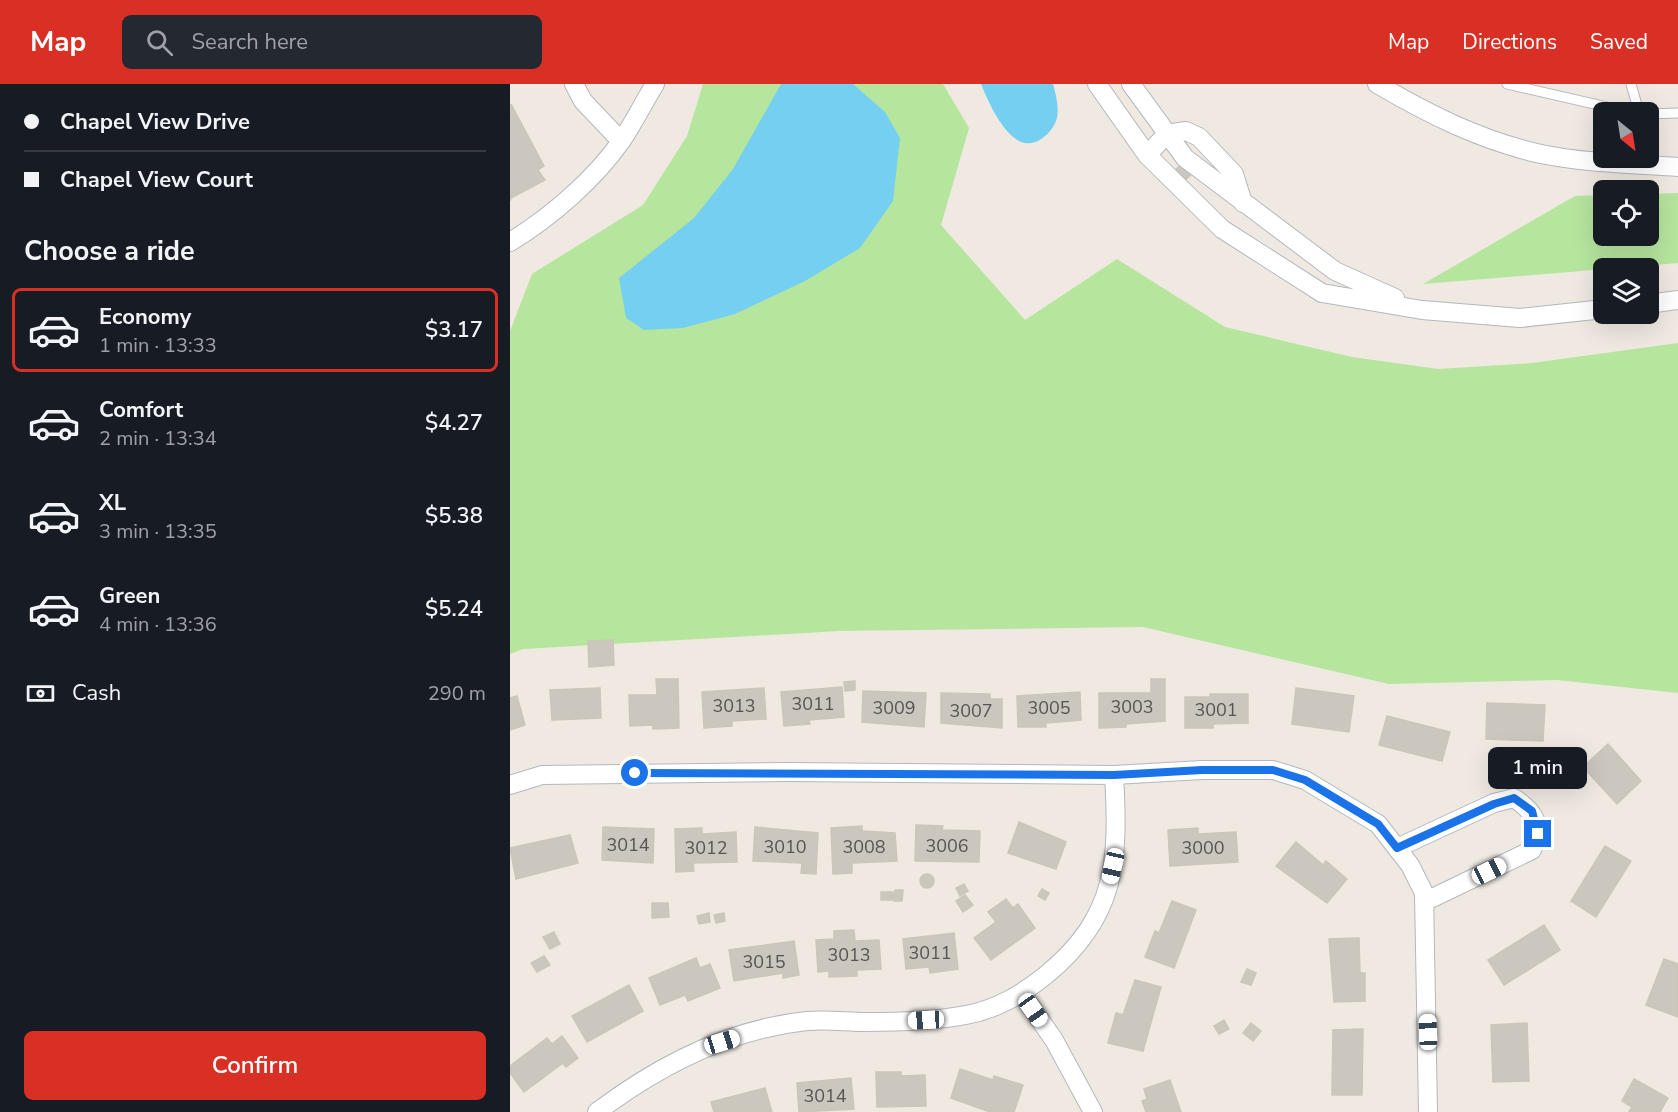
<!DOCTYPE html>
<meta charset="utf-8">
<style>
:root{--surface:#171b24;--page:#242831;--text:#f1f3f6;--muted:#9ea1a6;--line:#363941;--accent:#d93025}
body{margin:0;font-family:"Nunito Sans",sans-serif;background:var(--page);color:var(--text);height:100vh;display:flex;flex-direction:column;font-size:22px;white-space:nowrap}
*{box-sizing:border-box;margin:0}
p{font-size:20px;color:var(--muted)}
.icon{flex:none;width:33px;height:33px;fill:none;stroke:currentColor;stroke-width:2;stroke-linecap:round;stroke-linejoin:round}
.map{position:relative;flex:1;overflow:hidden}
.drawer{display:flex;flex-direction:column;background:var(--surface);width:510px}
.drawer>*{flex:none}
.top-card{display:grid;align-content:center;height:132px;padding:0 24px;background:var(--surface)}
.needle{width:39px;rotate:150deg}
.tools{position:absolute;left:1083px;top:18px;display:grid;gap:12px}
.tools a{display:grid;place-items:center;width:66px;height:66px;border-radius:9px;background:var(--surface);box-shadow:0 6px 24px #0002;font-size:30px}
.end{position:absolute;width:27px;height:27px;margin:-14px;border:8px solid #1a73e8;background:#fff;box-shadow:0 0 0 3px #fff}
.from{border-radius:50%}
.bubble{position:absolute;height:42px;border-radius:9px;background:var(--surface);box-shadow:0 6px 24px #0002;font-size:20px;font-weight:600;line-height:42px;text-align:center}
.car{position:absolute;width:18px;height:36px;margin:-18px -9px;border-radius:8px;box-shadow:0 0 4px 2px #0007;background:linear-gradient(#fff 24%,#345 0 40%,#fff 0 76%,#345 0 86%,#fff 0)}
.top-card b{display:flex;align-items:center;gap:21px;height:57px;font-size:22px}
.top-card b+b{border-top:2px solid var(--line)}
.top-card i{width:15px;height:15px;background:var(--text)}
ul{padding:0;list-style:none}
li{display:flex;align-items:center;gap:18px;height:84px;margin:0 12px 9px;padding:0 12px;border:3px solid transparent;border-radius:9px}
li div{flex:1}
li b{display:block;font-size:22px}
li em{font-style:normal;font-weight:600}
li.current{border-color:var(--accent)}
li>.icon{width:54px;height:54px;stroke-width:1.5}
h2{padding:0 24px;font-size:27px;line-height:72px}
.pay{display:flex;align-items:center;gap:15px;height:66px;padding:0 24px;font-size:22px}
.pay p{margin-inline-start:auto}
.action{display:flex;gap:12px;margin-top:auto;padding:12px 24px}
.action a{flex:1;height:69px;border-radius:9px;background:var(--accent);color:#fff;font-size:24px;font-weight:600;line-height:69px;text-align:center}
header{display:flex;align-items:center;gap:36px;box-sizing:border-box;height:84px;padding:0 30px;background:var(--accent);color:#fff}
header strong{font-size:28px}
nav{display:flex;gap:33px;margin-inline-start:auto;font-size:21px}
.search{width:420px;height:54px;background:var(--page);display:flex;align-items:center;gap:15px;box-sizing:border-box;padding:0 21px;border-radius:9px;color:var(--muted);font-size:22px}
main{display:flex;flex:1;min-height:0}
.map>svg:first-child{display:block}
.green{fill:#b6e59e}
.water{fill:#75cff0}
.building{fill:#cbc7bf;stroke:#cbc5ba;stroke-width:1.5}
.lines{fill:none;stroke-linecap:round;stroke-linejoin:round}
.service-casing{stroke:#b4b7c1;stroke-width:11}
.minor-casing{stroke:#b4b7c1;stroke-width:20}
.service{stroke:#fff;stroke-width:9}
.minor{stroke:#fff;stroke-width:18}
.route{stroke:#1a73e8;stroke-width:8}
.labels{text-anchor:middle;stroke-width:5;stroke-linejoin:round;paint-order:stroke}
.number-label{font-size:18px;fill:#555452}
</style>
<header>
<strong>Map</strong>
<div class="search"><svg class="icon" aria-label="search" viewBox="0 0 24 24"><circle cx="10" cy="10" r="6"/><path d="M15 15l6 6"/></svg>Search here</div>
<nav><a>Map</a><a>Directions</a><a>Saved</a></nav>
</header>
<main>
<section class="drawer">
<div class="top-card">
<b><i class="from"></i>Chapel View Drive</b>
<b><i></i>Chapel View Court</b>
</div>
<h2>Choose a ride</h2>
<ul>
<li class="current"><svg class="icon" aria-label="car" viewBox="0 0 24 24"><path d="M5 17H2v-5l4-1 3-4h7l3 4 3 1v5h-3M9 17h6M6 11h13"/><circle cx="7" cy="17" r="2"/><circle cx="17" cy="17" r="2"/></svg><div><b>Economy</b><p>1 min · 13:33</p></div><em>$3.17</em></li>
<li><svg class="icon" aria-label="car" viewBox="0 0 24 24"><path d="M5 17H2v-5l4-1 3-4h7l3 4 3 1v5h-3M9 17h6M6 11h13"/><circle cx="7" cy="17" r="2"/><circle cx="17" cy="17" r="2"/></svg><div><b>Comfort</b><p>2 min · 13:34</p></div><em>$4.27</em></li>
<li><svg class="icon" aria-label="car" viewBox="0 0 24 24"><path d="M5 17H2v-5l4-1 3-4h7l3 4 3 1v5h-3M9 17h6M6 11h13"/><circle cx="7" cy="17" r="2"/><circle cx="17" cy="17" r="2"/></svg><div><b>XL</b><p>3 min · 13:35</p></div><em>$5.38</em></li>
<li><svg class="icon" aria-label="car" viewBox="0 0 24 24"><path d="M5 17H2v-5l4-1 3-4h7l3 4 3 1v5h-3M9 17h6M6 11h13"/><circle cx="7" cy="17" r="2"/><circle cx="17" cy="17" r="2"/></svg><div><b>Green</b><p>4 min · 13:36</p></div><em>$5.24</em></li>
</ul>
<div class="pay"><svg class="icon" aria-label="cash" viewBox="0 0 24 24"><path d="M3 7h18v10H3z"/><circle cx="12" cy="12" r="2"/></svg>Cash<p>290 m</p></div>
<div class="action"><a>Confirm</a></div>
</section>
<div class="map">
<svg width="1168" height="1028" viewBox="0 0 1168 1028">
<rect width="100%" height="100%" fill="#efe9e1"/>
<path class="green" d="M193,0H433L459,44L431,141L515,236L607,175L715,243L842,273L928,285L1022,279L1168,259V609L1047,596L879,600L633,543L329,547L13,565L0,570V247L22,190L133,121L177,52Z
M1168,109V179L913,200L1065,112L1093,111L1094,152H1138L1139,110Z"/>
<path class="water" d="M271,0H343L375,28L390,54L383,117L350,164L295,197L225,230L173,244L134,246L116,234L109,194L184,134L223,85Z
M471,0H543C546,11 550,26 546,37C540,52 521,67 506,55C490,44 478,17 471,0Z"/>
<path class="building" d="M1,20L34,82L28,86L35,96L1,114L0,117Z
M673,79L683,89L673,98L664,87Z
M103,556L104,581L79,583L78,557Z
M146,595H168L169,644L143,645V641L120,642L119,611H147Z
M641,595H655V637L616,640V643L589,644V609H641Z
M345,597V606L335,607L334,598Z
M332,603L334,633L299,636L300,640L274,642L271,608Z
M90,604L91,634L42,636L40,606Z
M254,604L256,635L222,637V642L194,644L192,608Z
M786,604L844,612L839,648L782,640Z
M353,607L416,609L414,643L352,638Z
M570,608L571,636L536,639V643H508L507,612Z
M431,609L480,610V615H492V644L431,639Z
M700,610H738V639L703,640V644H675V613H700Z
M7,612L15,641L0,646V614Z
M977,619L1035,621L1033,657L976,655Z
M877,632L940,648L932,677L869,661Z
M1098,660L1131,697L1107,720L1073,683Z
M509,738L556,758L546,785L498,769Z
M406,741L433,742L432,746L470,747L469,778L405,777Z
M352,742V747L385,749L387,777L342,779V789L323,790L321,744Z
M93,743L144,745L143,779L92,776Z
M245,743L308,749L306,790L291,789L292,779L243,777Z
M192,744V750L226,748L227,778L183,779L184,787L166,788L165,745Z
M688,744V750L726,748L728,778L660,782L658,746Z
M60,751L68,779L6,795L0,764Z
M786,758L813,781L816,777L837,795L817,819L766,782Z
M1095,762L1121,777L1086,833L1061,817Z
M410 797a7 7 0 1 1 14 0a7 7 0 1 1-14 0Z
M454,800L458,807L450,812L446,804Z
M532,805L539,809L535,816L528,812Z
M385,806H393L392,817H384Z
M371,808H383V816H371Z
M455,811L463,821L453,828L446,817Z
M496,815L503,824L508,820L525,844L481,876L464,854L486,838L478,828Z
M662,817L686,826L664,884L635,873L645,847L649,849Z
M142,819H158L159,833L142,834Z
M199,829L200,838L189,840L187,832Z
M214,829L215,837L206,839L204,831Z
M1034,841L1050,866L994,901L978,876Z
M344,846L345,857L369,856L371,885L347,886V892L319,893V887L308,888L306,856L324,855V847Z
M44,848L50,860L40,865L33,853Z
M444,849L448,885L420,889L419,883L396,885L393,855Z
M849,854L850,889H855V917L824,918L819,855Z
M284,857L289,891L273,894V889L224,897L219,866Z
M34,872L40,881L27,888L21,879Z
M186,874L190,884L200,880L210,904L178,917L175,911L150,921L139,894Z
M1154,875L1168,880V933L1136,921Z
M737,885L746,889L741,901L731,898Z
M625,896L651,903L633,967L598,959L606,929L613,931Z
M119,901L133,927L77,958L62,932Z
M714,936L719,945L709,950L704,942Z
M741,939L751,947L743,957L733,949Z
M1017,939L1019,997L983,998L981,941Z
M853,945L852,1011H822L823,946Z
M52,952L68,974L56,983L53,979L14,1008L0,989V982L37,954L42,960Z
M450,985L483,996L484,992L513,1001L504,1028H480L441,1014Z
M366,988H391V992L415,991L416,1022L367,1023Z
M341,994L344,1025L289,1028L287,999Z
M1124,995L1158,1014L1150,1028H1119L1122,1023L1112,1017Z
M660,996L671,1028H636L632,1017L637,1015L634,1005Z
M255,1004L262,1028H204L201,1018Z"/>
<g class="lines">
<g class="service-casing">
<path id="service" d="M997,0L1119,28
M1121,0L1129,28
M1138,30L1168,29"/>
</g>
<g class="minor-casing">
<path id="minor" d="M64,0L73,17L111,57
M587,0L637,71L712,145L812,209L912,226L1010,234L1094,225
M621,0L675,74L825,187L885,214
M867,0C918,30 972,57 1031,70C1075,79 1123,80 1168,83
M637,71L657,50L676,47L689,53L724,90L733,119
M0,158C41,133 85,95 112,56C124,38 134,18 145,0
M1138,220L1168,216
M0,701L32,691L279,688L604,691L692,686H763L795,696L868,740L900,781L914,809L918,1028
M887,764L984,719L1004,714C1026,729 1032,740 1022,766L914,818
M512,910L544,956L583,1028
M87,1028C148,982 219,945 297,937C316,935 337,938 356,938C389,938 424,937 456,931C487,925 511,911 536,891C607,833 609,776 604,691"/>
</g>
<use href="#service" class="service"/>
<use href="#minor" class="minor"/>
</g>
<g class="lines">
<path class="route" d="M125,689L604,691L692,686H763L795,696L868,740L887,764L984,720L1004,714L1022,727L1028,750"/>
</g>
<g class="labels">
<g class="number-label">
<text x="303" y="626">3011</text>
<text x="224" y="628">3013</text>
<text x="622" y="629">3003</text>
<text x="384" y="630">3009</text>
<text x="539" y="630">3005</text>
<text x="706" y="632">3001</text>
<text x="461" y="633">3007</text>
<text x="118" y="767">3014</text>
<text x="437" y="768">3006</text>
<text x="275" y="769">3010</text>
<text x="354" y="769">3008</text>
<text x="196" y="770">3012</text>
<text x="693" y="770">3000</text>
<text x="420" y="875">3011</text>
<text x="339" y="877">3013</text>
<text x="254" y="884">3015</text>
<text x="315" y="1018">3014</text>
</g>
</g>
</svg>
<div class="tools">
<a><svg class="needle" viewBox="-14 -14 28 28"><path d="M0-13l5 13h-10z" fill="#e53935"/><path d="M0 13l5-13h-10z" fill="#9ea1a6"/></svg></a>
<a><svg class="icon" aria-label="locate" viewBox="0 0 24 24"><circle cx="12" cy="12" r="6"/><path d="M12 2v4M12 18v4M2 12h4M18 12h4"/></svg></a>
<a><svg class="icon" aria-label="layers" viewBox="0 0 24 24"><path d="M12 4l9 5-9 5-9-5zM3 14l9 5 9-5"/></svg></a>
</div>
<i class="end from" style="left:125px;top:689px"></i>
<i class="end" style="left:1028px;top:750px"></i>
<div class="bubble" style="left:978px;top:663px;width:99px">1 min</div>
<i class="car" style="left:603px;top:782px;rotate:193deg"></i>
<i class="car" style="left:979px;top:787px;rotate:64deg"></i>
<i class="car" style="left:523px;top:926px;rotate:145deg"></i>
<i class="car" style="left:416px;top:936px;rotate:267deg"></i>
<i class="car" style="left:918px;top:948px;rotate:358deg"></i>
<i class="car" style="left:212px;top:958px;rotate:73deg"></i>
</div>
</main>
